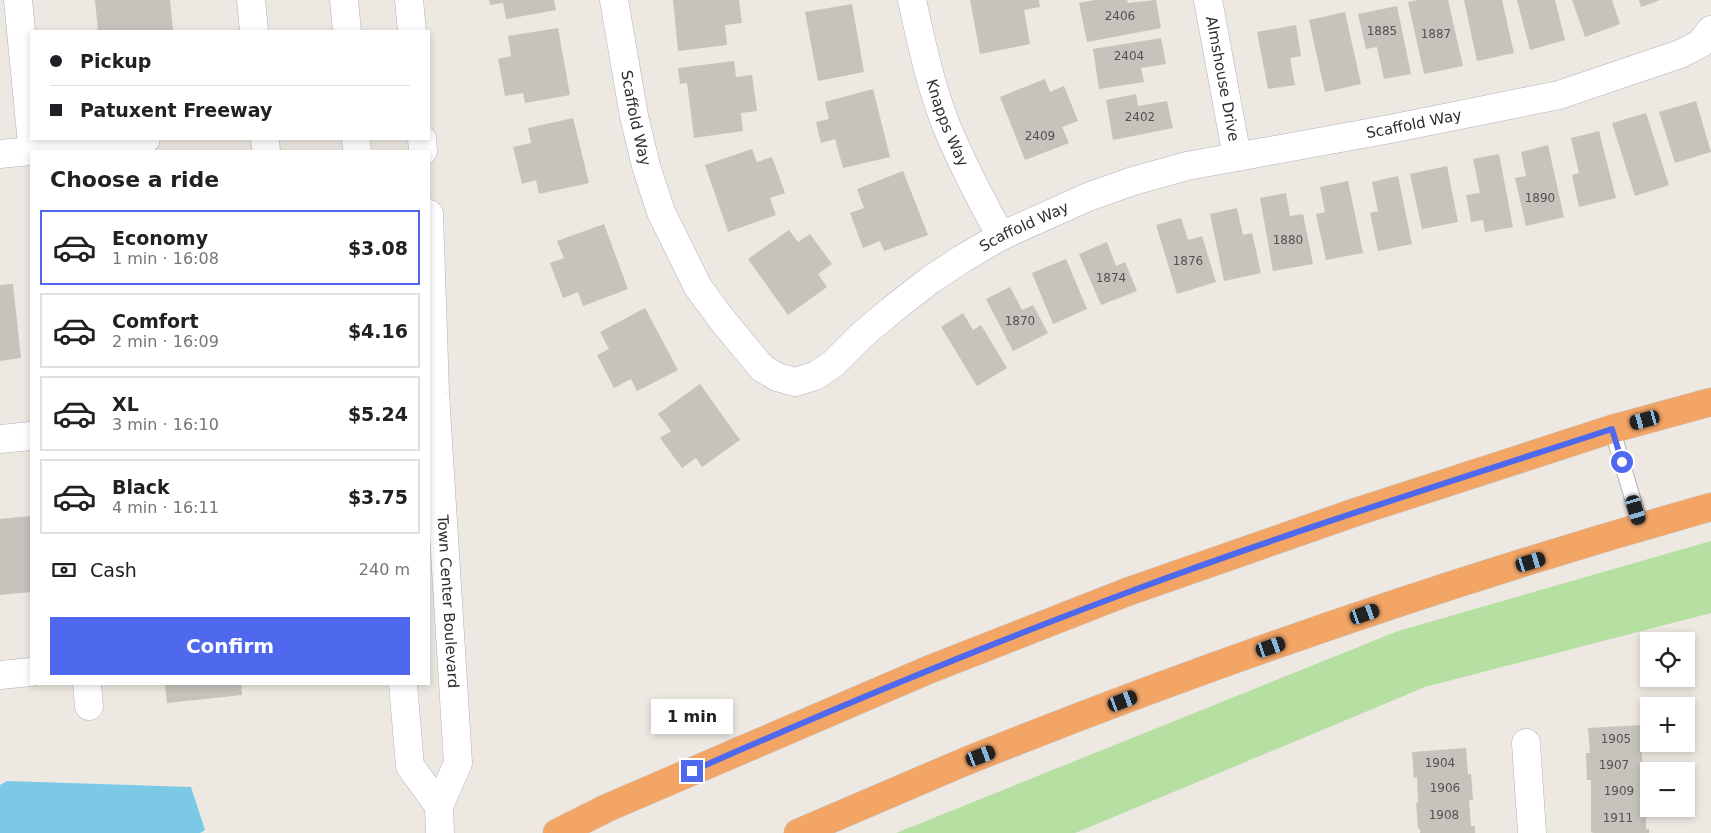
<!DOCTYPE html>
<meta charset="utf-8">
<style>
:root{--surface:#fff;--page:#f6f6f6;--text:#202124;--muted:#757577;--line:#e0e0e0;--accent:#4e69ed}
body{margin:0;font-family:"DejaVu Sans",sans-serif;background:var(--page);color:var(--text);height:100vh;display:flex;flex-direction:column;font-size:19px;white-space:nowrap}
*{box-sizing:border-box;margin:0}
p{font-size:16px;color:var(--muted)}
.icon{flex:none;width:28px;height:28px;fill:none;stroke:currentColor;stroke-width:2;stroke-linecap:round;stroke-linejoin:round}
.map{position:relative;flex:1;overflow:hidden}
.details{position:absolute;left:30px;top:150px;width:400px;height:535px;display:flex;flex-direction:column;background:var(--surface);border-radius:0px;box-shadow:0 2px 8px #0003}
.details>*{flex:none}
.guide{position:absolute;left:30px;top:30px;width:400px;height:110px;border-radius:0px;box-shadow:0 2px 8px #0003;display:grid;align-content:center;height:110px;padding:0 20px;background:var(--surface)}
.tools{position:absolute;left:1640px;top:632px;display:grid;gap:10px}
.tools a{display:grid;place-items:center;width:55px;height:55px;border-radius:0px;background:var(--surface);box-shadow:0 2px 8px #0003;font-size:25px}
.end{position:absolute;width:22px;height:22px;margin:-11px;border:6px solid #4e69ed;background:#fff;box-shadow:0 0 0 2px #fff}
.from{border-radius:50%}
.bubble{position:absolute;height:35px;border-radius:0px;background:var(--surface);box-shadow:0 2px 8px #0003;font-size:16px;font-weight:700;line-height:35px;text-align:center}
.car{position:absolute;width:15px;height:30px;margin:-15px -8px;border-radius:6px;box-shadow:0 0 4px 1px #0007;background:linear-gradient(#222 24%,#8ab4d8 0 40%,#222 0 76%,#8ab4d8 0 86%,#222 0)}
.guide b{display:flex;align-items:center;gap:18px;height:48px;font-size:19px}
.guide b+b{border-top:1px solid var(--line)}
.guide i{width:12px;height:12px;background:var(--text)}
ul{padding:0;list-style:none}
li{display:flex;align-items:center;gap:15px;height:75px;margin:0 10px 8px;padding:0 10px;border:2px solid var(--line);border-radius:0px}
li div{flex:1}
li b{display:block;font-size:19px}
li em{font-style:normal;font-weight:700}
li.selected{border-color:var(--accent)}
li>.icon{width:45px;height:45px;stroke-width:1.5}
h2{padding:0 20px;font-size:22px;line-height:60px}
.pay{display:flex;align-items:center;gap:12px;height:55px;padding:0 20px;font-size:19px}
.pay p{margin-inline-start:auto}
.primary-button{display:flex;gap:10px;margin-top:auto;padding:10px 20px}
.primary-button a{flex:1;height:58px;border-radius:0px;background:var(--accent);color:#fff;font-size:20px;font-weight:700;line-height:58px;text-align:center}
.map>svg:first-child{display:block}
.green{fill:#b6dfa2}
.water{fill:#7cc9e6}
.building{fill:#c6c2bc}
.lines{fill:none;stroke-linecap:round;stroke-linejoin:round}
.service-casing{stroke:#b1b2bc;stroke-width:17}
.minor-casing{stroke:#b1b2bc;stroke-width:29}
.tertiary-casing{stroke:#b1b2bc;stroke-width:29}
.motorway-casing{stroke:#c8c8c8;stroke-width:29}
.service{stroke:#fff;stroke-width:15}
.minor{stroke:#fff;stroke-width:28}
.tertiary{stroke:#fff;stroke-width:28}
.motorway{stroke:#f3a566;stroke-width:28}
.route{stroke:#4e69ed;stroke-width:6}
.labels{text-anchor:middle;stroke-width:4;stroke-linejoin:round;paint-order:stroke}
.number-label{font-size:12px;fill:#535251}
.street-label{font-size:15px;fill:#2d2d2d;stroke:#fff}
</style>
<div class="map">
<svg width="1711" height="833" viewBox="0 0 1711 833">
<rect width="100%" height="100%" fill="#ede8e1"/>
<path class="green" d="M1711,541V613L1425,687L1075,833H896L1398,631Z"/>
<path class="water" d="M7,781L191,787L205,830L200,833H0V785Z"/>
<path class="building" d="M95,0H170L173,31H98Z
M489,0H554L556,10L506,19L503,3L490,5Z
M673,0H739L742,23L725,25L727,45L678,51Z
M970,0H1039L1040,7L1024,10L1030,44L980,54Z
M1095,0H1127L1128,3L1156,0L1161,28L1087,42L1079,3Z
M1418,0H1448L1463,66L1424,74L1408,2Z
M1464,0H1502L1514,53L1477,61Z
M1517,0H1555L1565,40L1530,50Z
M1572,0H1612L1620,24L1585,37Z
M1639,0H1660L1641,7Z
M852,4L864,72L818,81L805,12Z
M1397,6L1411,74L1384,79L1377,47L1366,49L1358,14Z
M1345,12L1361,84L1325,92L1309,20Z
M1296,25L1301,56L1290,58L1295,85L1268,89L1257,32Z
M558,28L570,95L525,103L523,93L505,96L498,59L511,56L508,36Z
M1161,38L1166,64L1141,68L1144,82L1099,89L1093,49Z
M734,61L736,77L752,75L757,111L741,113L743,131L694,138L687,83L680,84L678,68Z
M1045,79L1050,92L1064,86L1078,121L1062,127L1069,143L1025,160L1000,97Z
M873,89L890,157L843,168L835,139L821,143L816,122L829,119L825,102Z
M1136,94L1138,106L1167,101L1173,128L1113,140L1106,100Z
M1696,101L1711,152L1675,163L1659,112Z
M1646,113L1669,185L1635,196L1612,123Z
M573,118L589,183L539,194L536,180L522,184L513,147L531,143L528,128Z
M1599,131L1616,198L1579,207L1572,175L1579,173L1571,138Z
M1548,145L1564,217L1526,226L1515,178L1526,176L1521,152Z
M752,149L757,162L772,157L785,193L770,198L776,215L728,232L705,165Z
M1499,154L1513,227L1485,232L1483,220L1471,222L1466,195L1480,193L1473,159Z
M1447,166L1458,222L1422,229L1410,174Z
M903,171L928,235L884,251L880,241L863,248L850,213L864,208L857,189Z
M1398,176L1412,244L1378,251L1370,213L1378,211L1372,182Z
M1348,181L1363,253L1326,260L1316,214L1325,212L1320,187Z
M1286,193L1290,216L1303,214L1313,264L1273,271L1260,198Z
M1237,208L1243,235L1252,233L1261,273L1224,281L1210,214Z
M1181,218L1188,240L1202,236L1216,282L1177,294L1156,225Z
M604,224L628,289L583,306L578,292L563,298L550,263L564,258L557,241Z
M789,230L798,242L810,234L832,264L818,274L827,287L788,315L748,259Z
M1107,242L1116,266L1125,262L1137,291L1101,305L1079,254Z
M1066,259L1087,309L1053,324L1032,273Z
M13,284L21,358L0,361V285Z
M1010,287L1022,310L1033,305L1048,333L1013,351L986,299Z
M645,308L678,370L637,391L631,379L614,388L597,355L609,349L600,332Z
M963,313L973,330L981,325L1007,368L977,386L941,327Z
M700,384L740,440L702,467L696,458L682,468L660,438L671,431L658,414Z
M31,516V592L0,595V519Z
M165,684H241L242,695L167,703Z
M1642,725V777H1646V829H1649V833H1594L1591,832V780H1587L1586,753H1590L1588,728Z
M1466,748L1468,774H1471L1473,800H1469L1471,826H1475V833H1420V829H1418L1416,803H1418L1417,777L1414,778L1412,752Z"/>
<g class="lines">
<g class="service-casing">
<path id="service" d="M1612,429L1641,527"/>
</g>
<g class="minor-casing">
<g id="minor">
<path d="M18,0L31,134"/>
<path d="M251,0L254,31"/>
<path id="s1" d="M614,0L634,116L646,166L661,212L698,287L723,321L762,368L777,377L795,382L815,376L833,364L862,335L893,309L930,280L962,259L1001,236L1088,197L1133,181L1187,166L1390,129L1559,95L1680,54L1700,44L1711,30"/>
<path id="s2" d="M912,0C922,46 932,93 951,137C966,171 983,204 1001,236"/>
<path id="s3" d="M1208,0L1237,157"/>
<path d="M265,139L266,151"/>
<path d="M0,154L146,139"/>
<path d="M0,439L31,436"/>
<path d="M0,675L31,672"/>
<path d="M87,684L89,706"/>
<path d="M1526,743L1532,833"/>
</g>
</g>
<g class="tertiary-casing">
<g id="tertiary">
<path d="M344,0L347,31"/>
<path d="M409,0L412,31"/>
<path d="M356,139L357,151"/>
<path d="M422,139L423,151"/>
<path id="s4" d="M429,214L435,393L458,763L439,806L440,833"/>
<path d="M403,684L410,766L439,806"/>
</g>
</g>
<g class="motorway-casing">
<path id="motorway" d="M557,833L607,808L928,670L1127,592L1356,512L1612,429L1711,402
M798,833C854,809 909,785 964,762C1208,664 1458,578 1711,507"/>
</g>
<use href="#service" class="service"/>
<use href="#minor" class="minor"/>
<use href="#tertiary" class="tertiary"/>
<use href="#motorway" class="motorway"/>
</g>
<g class="lines">
<path class="route" d="M692,771C835,708 979,648 1126,593C1286,533 1449,482 1612,429L1622,462"/>
</g>
<g class="labels">
<g class="number-label">
<text x="1120" y="20">2406</text>
<text x="1382" y="35">1885</text>
<text x="1436" y="38">1887</text>
<text x="1129" y="60">2404</text>
<text x="1140" y="121">2402</text>
<text x="1040" y="140">2409</text>
<text x="1540" y="202">1890</text>
<text x="1288" y="244">1880</text>
<text x="1188" y="265">1876</text>
<text x="1111" y="282">1874</text>
<text x="1020" y="325">1870</text>
<text x="1616" y="743">1905</text>
<text x="1440" y="767">1904</text>
<text x="1614" y="769">1907</text>
<text x="1445" y="792">1906</text>
<text x="1619" y="795">1909</text>
<text x="1444" y="819">1908</text>
<text x="1618" y="822">1911</text>
</g>
<g class="street-label">
<text dy="5" stroke="none"><textPath href="#s3" startOffset="80">Almshouse Drive</textPath></text>
<text dy="5" stroke="none"><textPath href="#s1" startOffset="120">Scaffold Way</textPath></text>
<text dy="5" stroke="none"><textPath href="#s2" startOffset="128">Knapps Way</textPath></text>
<text dy="5" stroke="none"><textPath href="#s1" startOffset="1125">Scaffold Way</textPath></text>
<text dy="5" stroke="none"><textPath href="#s1" startOffset="720">Scaffold Way</textPath></text>
<text dy="5" stroke="none"><textPath href="#s4" startOffset="388">Town Center Boulevard</textPath></text>
</g>
</g>
</svg>
<div class="tools">
<a><svg class="icon" aria-label="locate" viewBox="0 0 24 24"><circle cx="12" cy="12" r="6"/><path d="M12 2v4M12 18v4M2 12h4M18 12h4"/></svg></a>
<a>+</a>
<a>−</a>
</div>
<i class="end from" style="left:1622px;top:462px"></i>
<i class="end" style="left:692px;top:771px"></i>
<div class="bubble" style="left:651px;top:699px;width:82px">1 min</div>
<i class="car" style="left:1645px;top:420px;rotate:255deg"></i>
<i class="car" style="left:1636px;top:510px;rotate:163deg"></i>
<i class="car" style="left:1531px;top:562px;rotate:73deg"></i>
<i class="car" style="left:1365px;top:614px;rotate:71deg"></i>
<i class="car" style="left:1271px;top:647px;rotate:71deg"></i>
<i class="car" style="left:1123px;top:701px;rotate:69deg"></i>
<i class="car" style="left:981px;top:756px;rotate:69deg"></i>
<div class="guide">
<b><i class="from"></i>Pickup</b>
<b><i></i>Patuxent Freeway</b>
</div>
<section class="details">
<h2>Choose a ride</h2>
<ul>
<li class="selected"><svg class="icon" aria-label="car" viewBox="0 0 24 24"><path d="M5 17H2v-5l4-1 3-4h7l3 4 3 1v5h-3M9 17h6M6 11h13"/><circle cx="7" cy="17" r="2"/><circle cx="17" cy="17" r="2"/></svg><div><b>Economy</b><p>1 min · 16:08</p></div><em>$3.08</em></li>
<li><svg class="icon" aria-label="car" viewBox="0 0 24 24"><path d="M5 17H2v-5l4-1 3-4h7l3 4 3 1v5h-3M9 17h6M6 11h13"/><circle cx="7" cy="17" r="2"/><circle cx="17" cy="17" r="2"/></svg><div><b>Comfort</b><p>2 min · 16:09</p></div><em>$4.16</em></li>
<li><svg class="icon" aria-label="car" viewBox="0 0 24 24"><path d="M5 17H2v-5l4-1 3-4h7l3 4 3 1v5h-3M9 17h6M6 11h13"/><circle cx="7" cy="17" r="2"/><circle cx="17" cy="17" r="2"/></svg><div><b>XL</b><p>3 min · 16:10</p></div><em>$5.24</em></li>
<li><svg class="icon" aria-label="car" viewBox="0 0 24 24"><path d="M5 17H2v-5l4-1 3-4h7l3 4 3 1v5h-3M9 17h6M6 11h13"/><circle cx="7" cy="17" r="2"/><circle cx="17" cy="17" r="2"/></svg><div><b>Black</b><p>4 min · 16:11</p></div><em>$3.75</em></li>
</ul>
<div class="pay"><svg class="icon" aria-label="cash" viewBox="0 0 24 24"><path d="M3 7h18v10H3z"/><circle cx="12" cy="12" r="2"/></svg>Cash<p>240 m</p></div>
<div class="primary-button"><a>Confirm</a></div>
</section>
</div>
